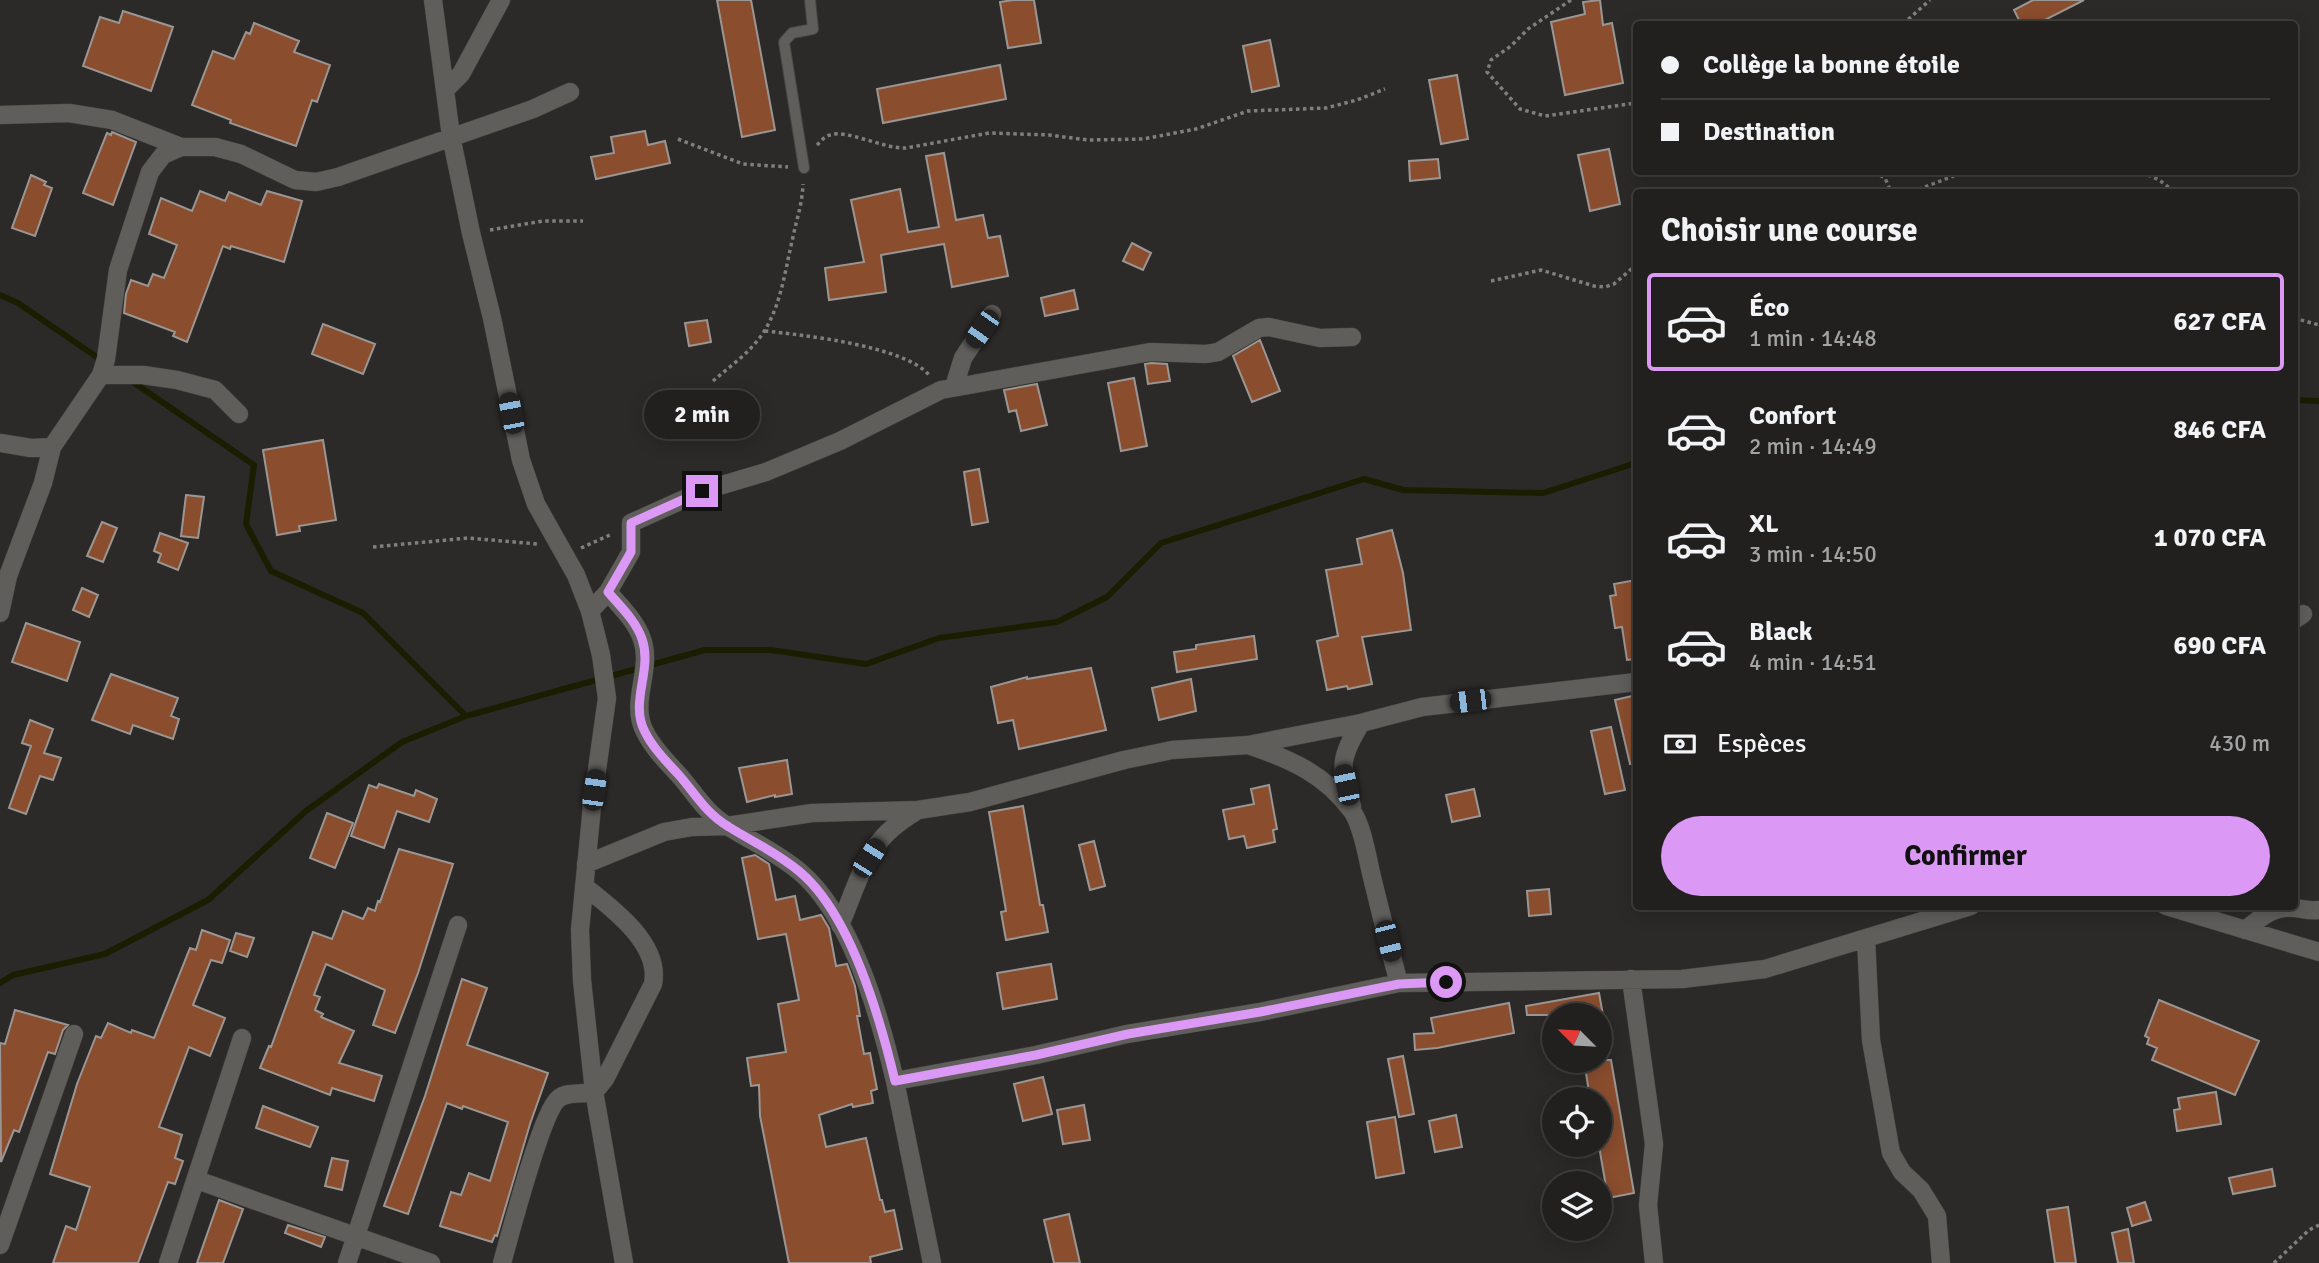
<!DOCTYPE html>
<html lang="fr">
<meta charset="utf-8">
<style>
:root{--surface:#21201e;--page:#2d2d2b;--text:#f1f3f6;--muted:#a2a3a4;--line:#3e3e3c;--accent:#db99f5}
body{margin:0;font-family:Signika,sans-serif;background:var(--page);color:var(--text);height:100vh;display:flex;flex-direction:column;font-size:26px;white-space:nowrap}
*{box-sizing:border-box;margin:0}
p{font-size:23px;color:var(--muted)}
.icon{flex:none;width:38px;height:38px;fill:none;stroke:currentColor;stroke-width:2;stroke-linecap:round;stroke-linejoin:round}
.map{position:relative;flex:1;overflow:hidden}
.drawer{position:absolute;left:1633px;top:189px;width:665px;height:721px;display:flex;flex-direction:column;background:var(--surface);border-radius:7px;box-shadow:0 4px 18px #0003,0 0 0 2px var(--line)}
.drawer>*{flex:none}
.guide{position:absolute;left:1633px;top:21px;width:665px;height:154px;border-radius:7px;box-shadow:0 4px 18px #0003,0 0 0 2px var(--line);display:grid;align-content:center;height:154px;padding:0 28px;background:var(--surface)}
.needle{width:46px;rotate:294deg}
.controls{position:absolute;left:1542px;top:1003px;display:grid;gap:14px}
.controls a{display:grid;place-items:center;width:70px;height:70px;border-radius:50%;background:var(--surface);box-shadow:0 4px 18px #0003,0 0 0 2px var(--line);font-size:35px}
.end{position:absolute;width:32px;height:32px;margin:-16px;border:9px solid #db99f5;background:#111;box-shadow:0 0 0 4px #111}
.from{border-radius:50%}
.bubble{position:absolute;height:49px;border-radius:24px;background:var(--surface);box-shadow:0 4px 18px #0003,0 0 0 2px var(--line);font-size:23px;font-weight:800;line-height:49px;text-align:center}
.car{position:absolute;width:21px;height:42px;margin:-21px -10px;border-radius:9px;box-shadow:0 0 5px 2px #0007;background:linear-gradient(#222 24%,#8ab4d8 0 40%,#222 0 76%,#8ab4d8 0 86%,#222 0)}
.guide b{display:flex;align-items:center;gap:24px;height:66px;font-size:26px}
.guide b+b{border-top:2px solid var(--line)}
.guide i{width:18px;height:18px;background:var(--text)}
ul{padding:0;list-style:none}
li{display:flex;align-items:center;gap:21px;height:98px;margin:0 14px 10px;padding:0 14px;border:4px solid transparent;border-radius:7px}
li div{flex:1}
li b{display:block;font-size:26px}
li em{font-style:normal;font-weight:800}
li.current{border-color:var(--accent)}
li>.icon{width:63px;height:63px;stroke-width:1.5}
h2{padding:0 28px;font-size:32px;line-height:84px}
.pay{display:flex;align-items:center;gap:18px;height:77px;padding:0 28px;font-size:26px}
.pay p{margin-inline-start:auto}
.action{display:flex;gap:14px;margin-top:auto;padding:14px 28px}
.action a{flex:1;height:80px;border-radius:42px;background:var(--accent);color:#111;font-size:28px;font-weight:800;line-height:80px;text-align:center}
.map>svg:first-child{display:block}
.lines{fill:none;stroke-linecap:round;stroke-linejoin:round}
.stream{stroke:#1a1d00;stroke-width:6}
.building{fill:#8a4d2e;stroke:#9a9694;stroke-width:2}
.service-casing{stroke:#474543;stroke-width:12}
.minor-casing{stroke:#474543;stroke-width:19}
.path{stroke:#807f7d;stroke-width:3.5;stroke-dasharray:3.5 3.5;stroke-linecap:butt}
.service{stroke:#605e5b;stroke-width:10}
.minor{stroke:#605e5b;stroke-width:18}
.route{stroke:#db99f5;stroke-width:9}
</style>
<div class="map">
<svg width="2319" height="1263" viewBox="0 0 2319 1263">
<rect width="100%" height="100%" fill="#2c2a28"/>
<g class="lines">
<path class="stream" d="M0,295L18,303L104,362
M130,380L254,465L246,524L271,571L363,613L466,716
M2294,400L2319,401
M0,983L13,975L105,954L208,900L306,811L402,742L466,716L705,650H771L866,664L939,638L1057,622L1107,597L1161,543L1364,479L1403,490L1543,493L1636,463"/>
</g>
<path class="building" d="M717,0H751L775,130L742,137Z
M1013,0H1034L1041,43L1008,48L1000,2Z
M1600,0L1603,25L1612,23L1623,83L1565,95L1551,22L1585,14L1583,2Z
M2033,0H2084L2037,24H2021L2014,10Z
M123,11L173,27L151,91L83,66L100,17L119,23Z
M254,23L299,41L294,52L330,65L317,102L312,100L296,146L230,123L231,120L192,105L213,51L234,59L246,32L250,34Z
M1270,40L1279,86L1252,92L1243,46Z
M1000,65L1006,99L883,123L877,89Z
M1457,75L1468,139L1441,144L1429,80Z
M645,131L648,145L665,141L670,163L596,179L591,157L614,153L611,137Z
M112,132L136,142L113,205L83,193L107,133L111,135Z
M1609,149L1620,204L1590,211L1578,155Z
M944,153L956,220L983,215L988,238L1000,236L1008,276L952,287L944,244L881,255L886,292L829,300L825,268L864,262L851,200L900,189L908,232L939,227L926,156Z
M1438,159L1440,178L1410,181L1409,161Z
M31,175L46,182L44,185L52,188L35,236L12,228Z
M200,191L225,201L229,192L261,205L267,191L302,201L284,262L231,246L230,249L223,246L187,342L173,336L175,332L124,313L126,294L131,280L148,286L153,274L164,278L177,245L149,234L161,198L192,211Z
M1132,243L1151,253L1143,270L1123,261Z
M1074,290L1078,309L1045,316L1041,298Z
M707,320L711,342L689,346L685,323Z
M323,324L375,344L363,374L312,354Z
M1260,340L1280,391L1252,402L1233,356Z
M1151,363L1167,364L1170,381L1148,384L1145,364Z
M1134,378L1147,446L1121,451L1108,383Z
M1037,384L1047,425L1021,431L1016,410L1009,412L1004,390Z
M323,440L336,520L299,526L300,531L277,535L263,450Z
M979,469L988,522L972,525L964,472Z
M186,495L204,497L198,538L181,536Z
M102,522L117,528L103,562L87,556Z
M1392,530L1403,573L1411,630L1362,637L1372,684L1348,689L1347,686L1327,690L1317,641L1338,636L1326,570L1362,564L1357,539Z
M160,533L188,543L178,570L158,562L161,554L154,551Z
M1636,580V659L1627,660L1622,627L1615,628L1610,596L1616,595L1614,584Z
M82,588L98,595L89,617L73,610Z
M26,623L80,642L67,681L12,662Z
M1254,636L1257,659L1177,672L1174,652L1196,649V645Z
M1091,668L1106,730L1019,749L1013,720L998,723L991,687L1027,677V679Z
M111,674L178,698L171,716L179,719L173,739L133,725L130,734L92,720Z
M1191,679L1196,711L1159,720L1152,688Z
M1636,695V763L1630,764L1615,700Z
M30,720L53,729L44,753L61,758L53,780L40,776L26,814L9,808L31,746L22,743Z
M1611,727L1625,790L1605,794L1591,731Z
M787,760L792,794L775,797V795L747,802L739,768Z
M379,784L414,796L416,790L437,799L429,822L397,811L384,848L351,836L369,785L377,788Z
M1269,785L1277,829L1273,830L1275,842L1247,848L1244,836L1229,839L1223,810L1254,804L1251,789Z
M1474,789L1480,816L1452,822L1446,795Z
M1023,806L1040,905H1043L1048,932L1006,940L1001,912L1006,911L989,812Z
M327,813L353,823L335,868L310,858Z
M1094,841L1105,886L1090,890L1079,845Z
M399,849L453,864L418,973L395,1033L373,1025L385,990L326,964L314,995L320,997L315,1010L323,1014L321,1017L354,1031L339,1063L382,1076L374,1101L332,1088L330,1095L260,1068L269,1046L271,1047L313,932L332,939L343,911L363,919L368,908L375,911L378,901L380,902Z
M755,855L769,864L776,900L795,896L800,920L821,915L829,928L836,966L847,964L855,986L860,1016H857L864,1054L870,1053L877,1089L871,1091L873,1103L853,1107L852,1104L819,1115L826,1147L866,1138L880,1200H882L885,1212L894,1210L902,1249L870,1257L871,1263H789L760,1116L759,1085L751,1086L747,1058L786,1052L778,1004L799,1000L786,934L758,939L742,858Z
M1549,889L1551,914L1529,916L1527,891Z
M202,930L230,940L222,963L211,960L193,1005L225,1018L210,1056L189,1047L159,1127L182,1135L175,1158L183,1161L175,1184L168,1182L138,1263H53L66,1226L76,1230L90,1187L50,1174L77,1084L96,1036L101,1038L108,1023L131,1033L132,1030L154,1038L190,948L196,950Z
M236,933L254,938L247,957L230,951Z
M1051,964L1057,999L1003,1009L997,973Z
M462,979L487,988L467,1045L548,1073L530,1124L497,1236L495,1235L492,1242L440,1226L451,1192L461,1195L469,1173L490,1181L508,1122L463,1106L462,1109L447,1103L408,1214L384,1206L425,1096Z
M1599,993L1603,1015H1527L1526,1006Z
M2159,1000L2259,1041L2235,1095L2152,1060L2157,1048L2147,1044L2149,1038L2145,1036Z
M1509,1003L1514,1033L1437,1048L1415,1050L1414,1034L1434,1033L1431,1018Z
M15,1010L68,1025L63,1030L55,1054L48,1052L19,1132L14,1130L1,1162L0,1043L5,1044Z
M1403,1056L1414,1114L1399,1117L1388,1059Z
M1584,1060H1611L1634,1193L1608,1198L1600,1152V1099H1590Z
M1043,1077L1052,1114L1023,1121L1014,1084Z
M2216,1092L2221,1124L2177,1131L2174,1110L2180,1109L2178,1098Z
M1084,1105L1090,1140L1063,1144L1057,1110Z
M263,1106L318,1127L310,1147L256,1128Z
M1456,1115L1462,1147L1435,1152L1429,1121Z
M1395,1117L1404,1173L1376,1178L1367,1122Z
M332,1158L348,1161L342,1190L325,1186Z
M2272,1169L2275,1186L2233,1194L2229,1178Z
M219,1200L243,1209L223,1263H197Z
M2145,1202L2151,1220L2132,1226L2127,1208Z
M2068,1207L2076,1263H2055L2047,1210Z
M1069,1214L1080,1263H1054L1044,1220Z
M288,1225L325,1237L321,1247L285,1233Z
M2128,1229L2134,1263H2118L2112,1233Z"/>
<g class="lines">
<g class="service-casing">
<path id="service" d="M804,168L784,42L792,33L813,29L810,0"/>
</g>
<g class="minor-casing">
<path id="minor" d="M433,0L451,136L471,233L492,318L521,460L536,504L576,575L590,611L601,655L607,698L592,806L580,930L582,980L594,1091L624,1263
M445,90L461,74L501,0
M0,115L69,113L112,120L181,147
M101,375H143L177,380L215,390L239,414
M954,387L963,358L992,314
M0,443L31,448L52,447L101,375L106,359L118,270L150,172L163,155L181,147H215L241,154L295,180L316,182L338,177L533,109L570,92
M608,592C620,606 636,621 642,639C653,670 629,702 645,732C653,748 666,761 678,774C695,793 705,813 729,827C753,842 778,853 800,872C852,916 880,1017 895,1081
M590,611L608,592L631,552V523L702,491L766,472L840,441L941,390L1150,352L1206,354L1218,352L1259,328L1269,327L1320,338L1352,337
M0,613L8,576L43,483L52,447
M2294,620L2303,614
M1248,745C1290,759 1325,774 1352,811C1362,825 1367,855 1371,873C1380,910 1389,947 1399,983
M1352,806C1340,766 1339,759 1361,723
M586,864L664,832L692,827L727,826L812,813L918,810L970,802L1124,760L1172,750L1248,745L1361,723L1422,707L1636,682
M2166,906L2319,952
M840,925C852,898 861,864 880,841C890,828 904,819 918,810
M2245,930C2257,921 2269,909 2285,908C2296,906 2307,912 2319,910
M1866,939L1871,1040L1891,1153L1902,1172L1921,1190L1937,1216L1941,1263
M1631,979L1654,1144L1648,1205L1654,1263
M197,1180L431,1263
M0,1245L74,1034
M168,1263L242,1038
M347,1263L458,925
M502,1263C510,1235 541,1114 558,1099C568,1090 583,1096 594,1091C598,1089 602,1082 605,1079L653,984C661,944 612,908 584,886
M932,1263L895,1081L1036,1055L1127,1034L1260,1012L1399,983L1682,979L1765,969L1971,906"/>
</g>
<path class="path" d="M1571,0L1528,29L1511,46L1491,60L1487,72L1520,109L1545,116L1636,103
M1903,24L1930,0
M678,139L743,164L788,167
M817,145C821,141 825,136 830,135C846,129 884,149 906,148L989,133L1049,135L1088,140L1143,139L1196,129L1248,111L1326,108L1357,100L1385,89
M1874,172L1885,178L1891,192
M2134,172C2149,174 2163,180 2173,192
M1912,192L1964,172
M490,230L543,221H583
M1491,281L1541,270L1594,286L1605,287L1614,284L1636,265
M2294,318L2319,325
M765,331C803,335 905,346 929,375
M713,381C729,367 748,354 761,336C781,308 785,270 793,237C797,217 802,206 803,184
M373,547L468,538L537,544
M581,548L612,534
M2274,1263L2309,1230L2319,1225"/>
<use href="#service" class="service"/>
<use href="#minor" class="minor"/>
</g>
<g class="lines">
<path class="route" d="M702,491L631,523V552L608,592C620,606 636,621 642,639C653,670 629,702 645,732C653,748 666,761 678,774C695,793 705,813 729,827C753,842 778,853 800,872C851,915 880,1018 895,1081L1036,1055L1128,1034L1260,1012L1399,984L1446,982"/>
</g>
</svg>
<div class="controls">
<a><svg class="needle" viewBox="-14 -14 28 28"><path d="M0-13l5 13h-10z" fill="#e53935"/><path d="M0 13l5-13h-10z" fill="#a2a3a4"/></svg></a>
<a><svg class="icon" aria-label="locate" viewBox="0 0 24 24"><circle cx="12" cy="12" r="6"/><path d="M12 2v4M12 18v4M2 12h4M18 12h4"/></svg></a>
<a><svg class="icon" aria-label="layers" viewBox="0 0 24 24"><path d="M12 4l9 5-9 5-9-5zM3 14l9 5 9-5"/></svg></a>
</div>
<i class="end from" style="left:1446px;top:982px"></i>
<i class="end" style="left:702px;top:491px"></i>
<div class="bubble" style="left:644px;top:390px;width:116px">2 min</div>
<i class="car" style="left:982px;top:329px;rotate:215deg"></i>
<i class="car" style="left:511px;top:413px;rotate:349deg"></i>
<i class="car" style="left:1470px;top:701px;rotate:263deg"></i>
<i class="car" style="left:1346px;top:785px;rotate:348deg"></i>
<i class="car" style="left:594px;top:790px;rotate:8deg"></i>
<i class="car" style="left:869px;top:858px;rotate:32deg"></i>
<i class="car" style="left:1388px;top:941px;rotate:166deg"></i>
<div class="guide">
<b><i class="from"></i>Collège la bonne étoile</b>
<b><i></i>Destination</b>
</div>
<section class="drawer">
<h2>Choisir une course</h2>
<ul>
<li class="current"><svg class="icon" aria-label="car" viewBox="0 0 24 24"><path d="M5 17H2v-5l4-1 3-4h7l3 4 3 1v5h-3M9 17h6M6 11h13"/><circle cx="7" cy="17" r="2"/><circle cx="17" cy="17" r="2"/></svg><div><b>Éco</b><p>1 min · 14:48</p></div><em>627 CFA</em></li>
<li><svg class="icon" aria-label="car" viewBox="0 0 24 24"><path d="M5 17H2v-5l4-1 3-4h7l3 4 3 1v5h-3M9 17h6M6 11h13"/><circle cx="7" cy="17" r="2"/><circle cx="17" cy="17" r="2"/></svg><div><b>Confort</b><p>2 min · 14:49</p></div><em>846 CFA</em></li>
<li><svg class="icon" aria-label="car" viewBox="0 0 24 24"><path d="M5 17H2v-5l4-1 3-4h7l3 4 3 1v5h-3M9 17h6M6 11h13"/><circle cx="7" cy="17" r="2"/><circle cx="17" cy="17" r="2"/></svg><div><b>XL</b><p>3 min · 14:50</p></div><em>1 070 CFA</em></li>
<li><svg class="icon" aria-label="car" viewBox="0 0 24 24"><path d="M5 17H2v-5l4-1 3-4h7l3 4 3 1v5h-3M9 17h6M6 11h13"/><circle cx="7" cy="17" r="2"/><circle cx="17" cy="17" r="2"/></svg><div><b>Black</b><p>4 min · 14:51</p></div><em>690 CFA</em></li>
</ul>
<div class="pay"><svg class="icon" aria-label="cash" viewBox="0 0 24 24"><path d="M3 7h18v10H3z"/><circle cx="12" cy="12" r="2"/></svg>Espèces<p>430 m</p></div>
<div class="action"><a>Confirmer</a></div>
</section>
</div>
